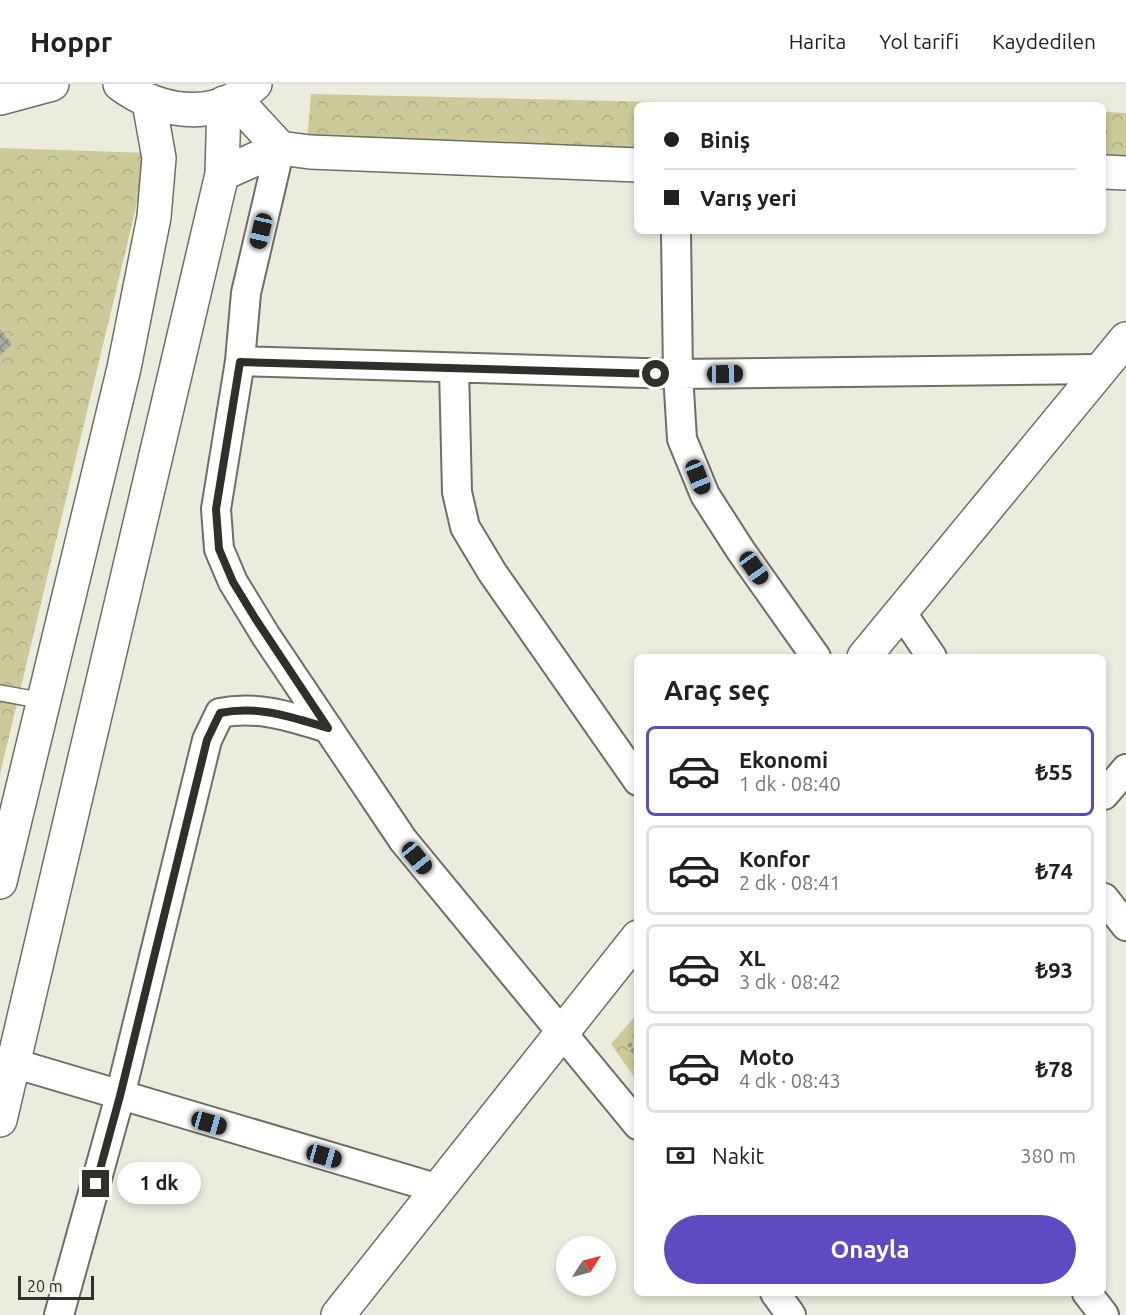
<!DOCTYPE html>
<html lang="tr">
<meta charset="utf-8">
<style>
:root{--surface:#fff;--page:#f6f6f6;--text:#202124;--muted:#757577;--line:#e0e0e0;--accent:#604ac2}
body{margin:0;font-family:Ubuntu,sans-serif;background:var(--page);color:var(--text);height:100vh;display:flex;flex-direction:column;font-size:22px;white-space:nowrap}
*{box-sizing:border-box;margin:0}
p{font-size:20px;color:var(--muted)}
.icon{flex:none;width:33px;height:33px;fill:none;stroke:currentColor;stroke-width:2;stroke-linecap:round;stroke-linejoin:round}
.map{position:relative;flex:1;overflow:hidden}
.side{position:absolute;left:634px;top:570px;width:472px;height:642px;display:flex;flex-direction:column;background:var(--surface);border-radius:9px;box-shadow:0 3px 9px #0003}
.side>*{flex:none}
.top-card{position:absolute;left:634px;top:18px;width:472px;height:132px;border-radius:9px;box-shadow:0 3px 9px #0003;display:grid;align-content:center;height:132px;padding:0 30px;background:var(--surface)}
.needle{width:39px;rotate:54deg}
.tools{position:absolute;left:556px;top:1152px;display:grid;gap:12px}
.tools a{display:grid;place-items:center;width:60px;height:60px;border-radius:50%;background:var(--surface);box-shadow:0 3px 9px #0003;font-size:30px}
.scale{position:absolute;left:18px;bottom:15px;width:76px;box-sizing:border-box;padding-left:6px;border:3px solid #30302b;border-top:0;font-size:16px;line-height:21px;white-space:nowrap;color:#30302b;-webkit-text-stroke:4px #ebebde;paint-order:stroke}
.end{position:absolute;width:27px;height:27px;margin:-14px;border:8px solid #30302b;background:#fff;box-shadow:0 0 0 3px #fff}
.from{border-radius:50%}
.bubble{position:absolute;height:42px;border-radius:21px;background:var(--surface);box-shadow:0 3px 9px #0003;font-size:20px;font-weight:700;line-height:42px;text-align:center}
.car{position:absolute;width:18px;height:36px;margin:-18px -9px;border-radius:8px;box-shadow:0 0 4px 2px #0007;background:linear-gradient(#222 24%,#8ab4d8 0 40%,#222 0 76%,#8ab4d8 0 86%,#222 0)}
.top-card b{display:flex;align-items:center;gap:21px;height:57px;font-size:22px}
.top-card b+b{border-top:2px solid var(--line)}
.top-card i{width:15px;height:15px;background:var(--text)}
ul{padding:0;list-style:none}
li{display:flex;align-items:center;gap:18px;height:90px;margin:0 12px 9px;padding:0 18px;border:3px solid var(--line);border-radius:9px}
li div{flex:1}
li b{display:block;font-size:22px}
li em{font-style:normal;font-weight:700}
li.on{border-color:var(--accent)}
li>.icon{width:54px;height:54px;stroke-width:1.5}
h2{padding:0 30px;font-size:27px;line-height:72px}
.pay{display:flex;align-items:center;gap:15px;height:66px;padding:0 30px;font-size:22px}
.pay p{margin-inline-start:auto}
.button{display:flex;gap:12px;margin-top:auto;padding:12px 30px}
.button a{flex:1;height:69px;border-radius:36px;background:var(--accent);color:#fff;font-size:24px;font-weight:700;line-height:69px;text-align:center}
header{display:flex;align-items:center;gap:36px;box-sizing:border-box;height:84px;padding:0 30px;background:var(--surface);border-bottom:2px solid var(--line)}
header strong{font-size:28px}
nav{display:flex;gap:33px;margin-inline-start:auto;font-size:21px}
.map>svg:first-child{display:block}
.park{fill:url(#park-crowns)}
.building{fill:url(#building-cross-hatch)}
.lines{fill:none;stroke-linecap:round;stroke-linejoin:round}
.service-casing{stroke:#6f6f64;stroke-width:18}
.minor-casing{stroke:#6f6f64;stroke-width:32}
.tertiary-casing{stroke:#6f6f64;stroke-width:36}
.secondary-casing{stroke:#6f6f64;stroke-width:36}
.path{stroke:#9b9b92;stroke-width:4;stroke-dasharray:4.5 4.5;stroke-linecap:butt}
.service{stroke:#fff;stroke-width:15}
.minor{stroke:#fff;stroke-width:28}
.tertiary{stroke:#fff;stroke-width:33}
.secondary{stroke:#fff;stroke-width:33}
.route{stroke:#30302b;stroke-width:8}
</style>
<header>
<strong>Hoppr</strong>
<nav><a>Harita</a><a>Yol tarifi</a><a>Kaydedilen</a></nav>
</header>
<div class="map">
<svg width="1126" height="1231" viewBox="0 0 1126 1231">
<defs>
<pattern id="park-crowns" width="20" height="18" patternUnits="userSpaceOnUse" patternTransform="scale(1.5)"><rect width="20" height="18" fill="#cbca98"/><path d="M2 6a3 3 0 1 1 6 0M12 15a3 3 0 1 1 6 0" fill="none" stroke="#afae83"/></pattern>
<pattern id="building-cross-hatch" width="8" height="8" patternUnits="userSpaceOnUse" patternTransform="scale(1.5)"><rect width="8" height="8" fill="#abab9f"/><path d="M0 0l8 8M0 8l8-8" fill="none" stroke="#8c8c82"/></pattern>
</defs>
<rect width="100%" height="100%" fill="#ebebde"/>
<path class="park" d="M311,10L785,21H638L637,63L307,57Z
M1104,28L1126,29V72H1104Z
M0,64L149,69L0,690Z
M637,930V997L611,960Z"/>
<path class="building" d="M0,245L12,260L0,272Z"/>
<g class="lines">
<g class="service-casing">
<path id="service" d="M0,609L44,617"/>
</g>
<g class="minor-casing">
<path id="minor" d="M280,64L246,209L240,277L216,425L219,465L233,498L266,552L403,756L638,1041
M676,147L678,290L682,355L705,411L741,467L816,573
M240,277L678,290L1099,285
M454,284L457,408L465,443L492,488L638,697
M901,528L932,573
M1104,711L1126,685
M1104,814L1126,842
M13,979L439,1105
M775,1209L791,1231
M1087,1209L1104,1231
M59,1231L120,1012L207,656L220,629C258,621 291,633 328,644"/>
</g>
<g class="tertiary-casing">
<path id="tertiary" d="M0,14L52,0"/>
</g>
<g class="secondary-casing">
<path id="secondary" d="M120,0C152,24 199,36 236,14C242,10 249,5 255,0
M235,15L280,64L310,68L638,81
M1104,88L1126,89
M222,90L280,64
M864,573L1126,255
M0,798L124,284L154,133L159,74L149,18
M0,1036L222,90L224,19
M338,1231L638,853"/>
</g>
<path class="path" d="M638,953L628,963L638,971"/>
<use href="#service" class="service"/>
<use href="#minor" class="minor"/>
<use href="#tertiary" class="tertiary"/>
<use href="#secondary" class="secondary"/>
</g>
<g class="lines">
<path class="route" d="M96,1100L120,1012L207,656L220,629C258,621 291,633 328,644L255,534L233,498L219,465L216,425L240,278L656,290"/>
</g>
</svg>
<div class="tools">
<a><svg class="needle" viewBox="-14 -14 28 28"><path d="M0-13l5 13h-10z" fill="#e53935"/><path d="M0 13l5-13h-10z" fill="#757577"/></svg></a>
</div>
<div class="scale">20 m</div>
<i class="end from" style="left:656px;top:290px"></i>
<i class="end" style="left:96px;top:1100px"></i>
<div class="bubble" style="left:117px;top:1078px;width:84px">1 dk</div>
<i class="car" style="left:261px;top:147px;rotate:193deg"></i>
<i class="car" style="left:725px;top:290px;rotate:89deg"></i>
<i class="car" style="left:698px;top:393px;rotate:158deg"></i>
<i class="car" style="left:754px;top:484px;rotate:145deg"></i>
<i class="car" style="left:417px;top:774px;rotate:141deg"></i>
<i class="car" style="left:209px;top:1039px;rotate:106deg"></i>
<i class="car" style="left:324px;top:1072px;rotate:106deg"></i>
<div class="top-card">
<b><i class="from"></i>Biniş</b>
<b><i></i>Varış yeri</b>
</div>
<section class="side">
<h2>Araç seç</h2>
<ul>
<li class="on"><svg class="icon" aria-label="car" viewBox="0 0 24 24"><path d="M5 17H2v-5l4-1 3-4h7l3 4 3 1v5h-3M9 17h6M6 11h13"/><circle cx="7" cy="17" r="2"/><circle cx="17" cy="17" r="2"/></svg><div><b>Ekonomi</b><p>1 dk · 08:40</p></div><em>₺55</em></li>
<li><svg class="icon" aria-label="car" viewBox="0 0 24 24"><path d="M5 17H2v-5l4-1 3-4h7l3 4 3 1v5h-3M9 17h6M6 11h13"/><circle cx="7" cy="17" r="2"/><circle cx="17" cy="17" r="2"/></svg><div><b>Konfor</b><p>2 dk · 08:41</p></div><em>₺74</em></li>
<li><svg class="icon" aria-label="car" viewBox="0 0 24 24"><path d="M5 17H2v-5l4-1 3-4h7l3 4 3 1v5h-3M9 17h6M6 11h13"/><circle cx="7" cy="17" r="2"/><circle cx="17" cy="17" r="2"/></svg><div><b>XL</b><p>3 dk · 08:42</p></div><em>₺93</em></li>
<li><svg class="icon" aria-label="car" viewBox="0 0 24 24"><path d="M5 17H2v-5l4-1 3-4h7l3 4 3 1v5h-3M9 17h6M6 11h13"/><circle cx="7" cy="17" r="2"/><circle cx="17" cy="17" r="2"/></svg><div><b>Moto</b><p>4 dk · 08:43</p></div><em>₺78</em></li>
</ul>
<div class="pay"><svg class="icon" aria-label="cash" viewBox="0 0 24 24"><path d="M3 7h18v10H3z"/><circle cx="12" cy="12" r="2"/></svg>Nakit<p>380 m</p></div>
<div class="button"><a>Onayla</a></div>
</section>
</div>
